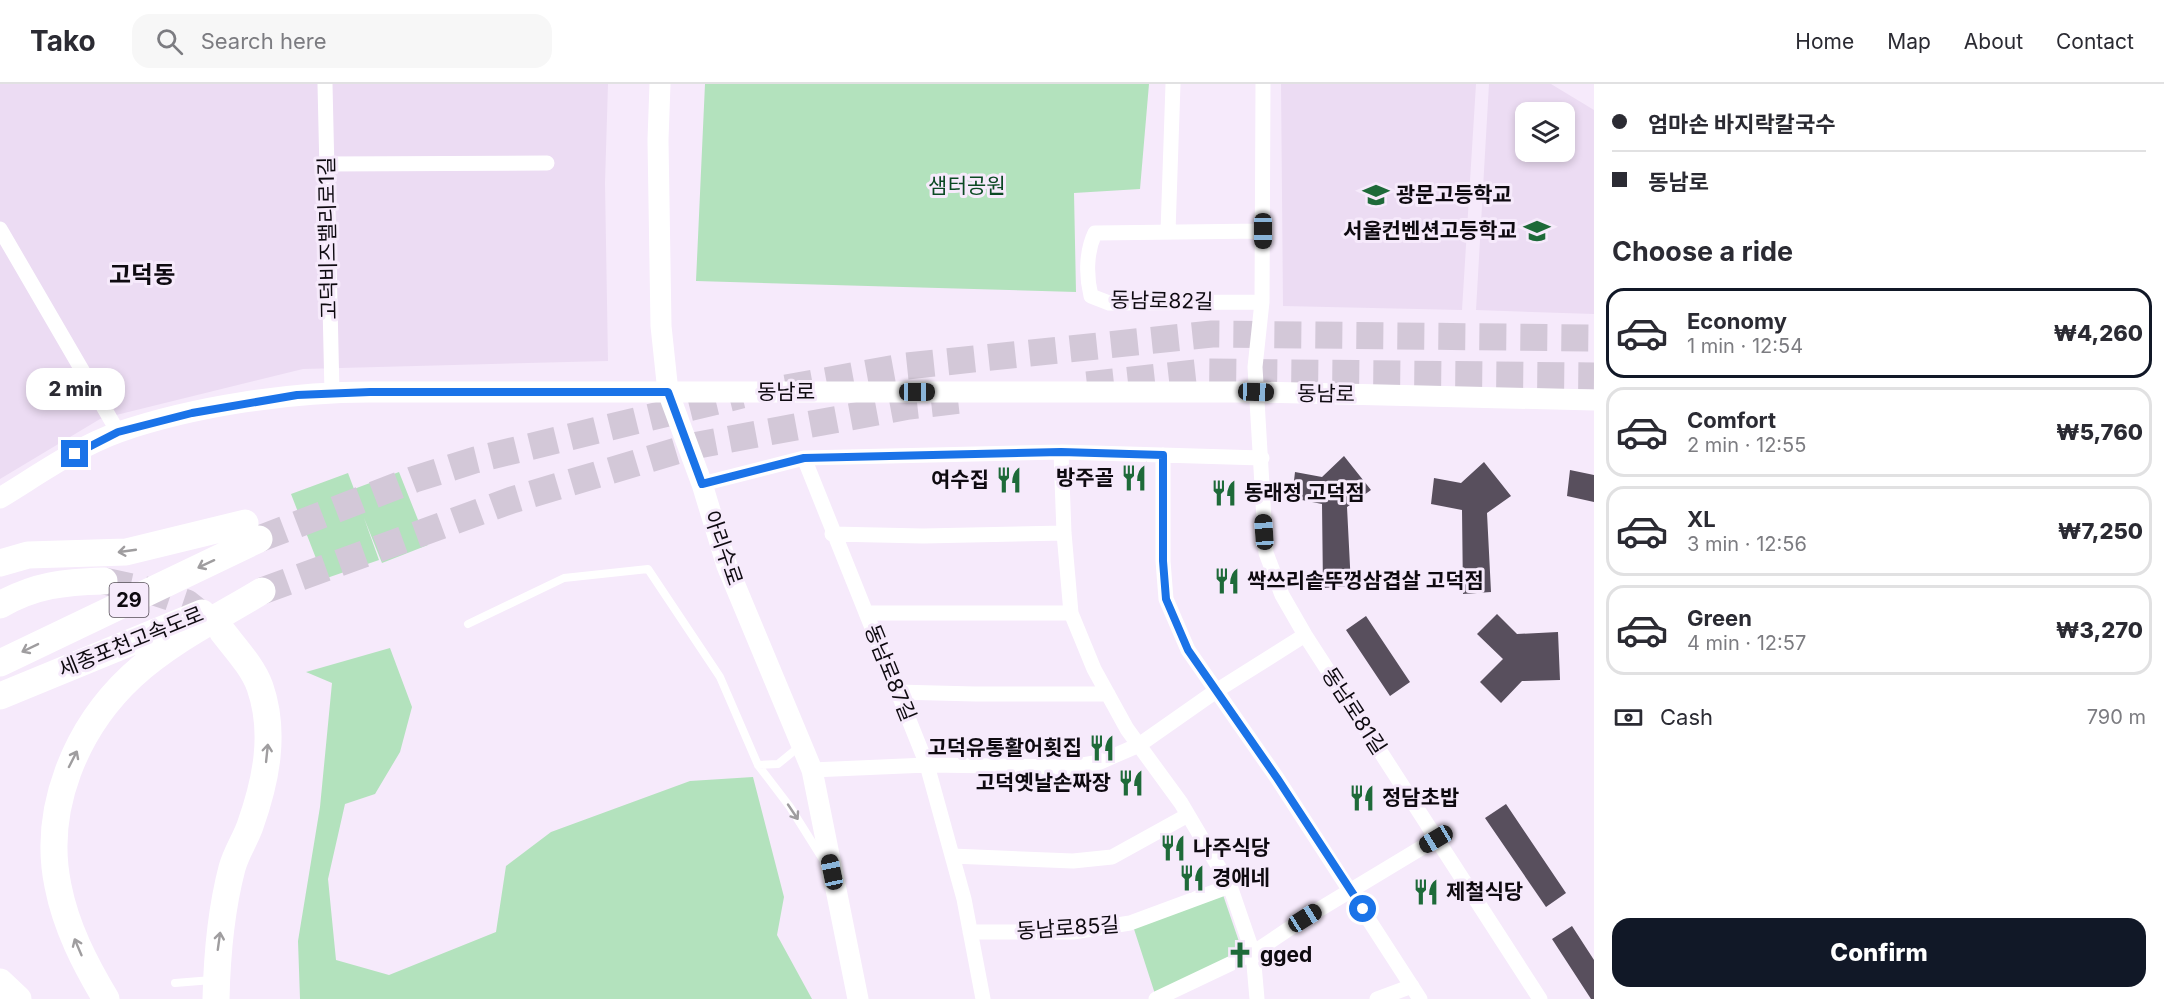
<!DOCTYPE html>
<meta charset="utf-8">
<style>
:root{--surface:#fff;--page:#f7f7f7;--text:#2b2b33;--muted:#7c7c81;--line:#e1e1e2;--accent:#111827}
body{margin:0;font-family:Inter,"Noto Sans KR",sans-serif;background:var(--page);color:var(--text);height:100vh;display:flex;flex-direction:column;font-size:22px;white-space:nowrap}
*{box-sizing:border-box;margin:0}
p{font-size:20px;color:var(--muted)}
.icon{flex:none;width:33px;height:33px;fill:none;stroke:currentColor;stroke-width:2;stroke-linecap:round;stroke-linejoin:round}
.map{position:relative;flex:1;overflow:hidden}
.sheet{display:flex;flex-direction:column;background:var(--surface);width:570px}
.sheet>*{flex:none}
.hud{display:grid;align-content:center;height:132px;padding:0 18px;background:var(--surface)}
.tools{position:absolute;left:1515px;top:18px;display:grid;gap:12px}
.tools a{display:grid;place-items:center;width:60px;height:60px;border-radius:12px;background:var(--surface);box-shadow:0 3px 9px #0003;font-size:30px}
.end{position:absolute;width:27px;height:27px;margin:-14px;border:8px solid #1a73e8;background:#fff;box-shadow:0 0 0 3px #fff}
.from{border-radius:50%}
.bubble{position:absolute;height:42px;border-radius:18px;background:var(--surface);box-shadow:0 3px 9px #0003;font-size:20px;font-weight:800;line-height:42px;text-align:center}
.car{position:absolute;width:18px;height:36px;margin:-18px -9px;border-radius:8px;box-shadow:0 0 4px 2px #0007;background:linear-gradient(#222 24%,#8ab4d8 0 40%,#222 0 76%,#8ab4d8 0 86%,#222 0)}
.hud b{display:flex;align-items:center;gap:21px;height:57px;font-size:22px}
.hud b+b{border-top:2px solid var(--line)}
.hud i{width:15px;height:15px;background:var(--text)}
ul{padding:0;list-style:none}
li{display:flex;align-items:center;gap:18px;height:90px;margin:0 12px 9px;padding:0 6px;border:3px solid var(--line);border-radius:18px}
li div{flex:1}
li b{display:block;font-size:22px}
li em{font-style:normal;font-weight:800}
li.on{border-color:var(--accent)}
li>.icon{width:54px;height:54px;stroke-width:1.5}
h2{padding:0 18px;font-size:27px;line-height:72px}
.pay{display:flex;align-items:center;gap:15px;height:66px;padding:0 18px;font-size:22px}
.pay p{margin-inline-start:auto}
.button{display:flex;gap:12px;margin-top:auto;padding:12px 18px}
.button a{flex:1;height:69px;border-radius:18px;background:var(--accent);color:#fff;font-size:24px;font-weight:800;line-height:69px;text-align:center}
header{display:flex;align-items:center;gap:36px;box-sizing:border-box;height:84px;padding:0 30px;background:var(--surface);border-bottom:2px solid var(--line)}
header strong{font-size:28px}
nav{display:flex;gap:33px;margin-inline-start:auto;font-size:21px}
.search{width:420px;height:54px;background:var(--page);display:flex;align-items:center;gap:15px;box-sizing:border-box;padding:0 21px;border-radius:18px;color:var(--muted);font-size:22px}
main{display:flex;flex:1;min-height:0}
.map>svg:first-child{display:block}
.built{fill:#ecdcf3;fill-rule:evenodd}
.green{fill:#b3e2bd}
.building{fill:#584f5d}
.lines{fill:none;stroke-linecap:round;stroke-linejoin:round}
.motorway-tunnel{stroke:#d3c8d8;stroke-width:27;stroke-dasharray:27 14;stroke-linecap:butt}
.service{stroke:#fff;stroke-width:8}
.minor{stroke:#fff;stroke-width:15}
.secondary{stroke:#fff;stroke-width:21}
.motorway{stroke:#fff;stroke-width:27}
.oneway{stroke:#9f9d9f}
.route{stroke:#1a73e8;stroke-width:8}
.labels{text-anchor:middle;stroke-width:6;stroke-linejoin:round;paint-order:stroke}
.shield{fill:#f6eafb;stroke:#544d56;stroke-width:1.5}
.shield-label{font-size:20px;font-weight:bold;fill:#0e0a10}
.park-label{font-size:21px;fill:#0b4923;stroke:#f6eafb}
.poi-label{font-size:21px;font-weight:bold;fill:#0e0a10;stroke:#f6eafb;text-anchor:start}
.street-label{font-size:21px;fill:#0e0a10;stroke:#f6eafb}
.quarter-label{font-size:24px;font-weight:bold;fill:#0e0a10;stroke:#f6eafb}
</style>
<header>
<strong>Tako</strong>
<div class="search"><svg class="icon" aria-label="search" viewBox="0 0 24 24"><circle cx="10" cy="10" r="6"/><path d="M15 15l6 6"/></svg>Search here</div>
<nav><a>Home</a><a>Map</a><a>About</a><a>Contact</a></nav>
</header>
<main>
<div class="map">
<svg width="1594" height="915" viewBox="0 0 1594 915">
<rect width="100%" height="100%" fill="#f6eafb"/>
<path class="built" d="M0,0H608L605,99L608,277L303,285L100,335L0,395Z
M1281,0H1476L1462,226L1283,222Z
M1489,0H1551L1594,26V230L1476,226ZM1526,28H1564V68H1526Z"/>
<path class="green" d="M705,0H1149L1140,105L1074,109L1076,208L696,197Z
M399,388L428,461L382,479L364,434L379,476L324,495L291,410L348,389L354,405Z
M390,564L412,623L400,668L375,710L345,720L328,795L336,876L389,891L496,848L506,782L551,748L690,697L753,693L784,813L777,851L812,915H300L298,857L320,723L332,599L306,588Z
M1222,808L1245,875L1156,913L1133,842Z"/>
<path class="building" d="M1344,372L1371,406L1347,423L1351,502L1323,504L1322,420L1292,414L1295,388L1322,393Z
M1484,378L1511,412L1487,429L1491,508L1463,510L1462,426L1431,420L1434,394L1461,399Z
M1570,386L1594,391V418L1567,412Z
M1497,530L1517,550L1558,548L1560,596L1522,597L1501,619L1480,598L1503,575L1477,550Z
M1366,532L1410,598L1390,612L1346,546Z
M1506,720L1566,809L1546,823L1485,734Z
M1572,842L1594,876V915H1591L1552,855Z"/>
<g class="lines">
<path class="motorway-tunnel" d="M1087,301L1204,288L1594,292
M786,304L907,282L1212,250L1594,254
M259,455L415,395L475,376L742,311
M104,497L154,508L187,519L216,542
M262,507L512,416L693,362L909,322L971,315"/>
<path class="service" d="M468,540L564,494L648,485L720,593L758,681L790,723L822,774
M758,681L778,680L800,662
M175,899L212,896"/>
<path class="minor" d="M325,0L332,309
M1263,0L1262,218L1255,283L1266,469L1282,511L1305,551L1540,915
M327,80L547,79
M0,145L118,348
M1168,148L1173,0
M1262,218L1109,219L1091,212C1086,192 1086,168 1095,149L1263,147
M1061,368L1064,449L1071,529L1094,585L1127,645L1181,719L1230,802L1253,869L1257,915
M1163,371V477L1166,515L1188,566L1277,694L1420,915
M804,374L927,681L964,815L983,915
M702,400L804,374L1061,368L1262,374
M832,450L923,452L1064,449
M866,529H1071
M897,608L975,610H1108
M812,686L927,681L1071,683L1100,678L1139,661L1216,607L1305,551
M952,772L1073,777L1112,773L1188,731
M970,848H1073L1130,839L1230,802
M1156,915L1253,869L1305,834L1436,755
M1377,915L1412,902"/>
<path class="secondary" d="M660,0L658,56L661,242L668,308L702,400L727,482L812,686L858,915
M0,414C38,391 77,363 119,348C195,322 290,308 370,308H1256L1594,316"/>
<path class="motorway" d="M0,479L28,471L126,468L245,439
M0,521C35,501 64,498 104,497
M0,579L259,455
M0,612L202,529
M0,898L18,915
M106,915C85,880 66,843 58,802C42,725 76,644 132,592C170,557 219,533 262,507
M216,915C217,871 221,826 232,784C236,769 245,756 250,742C266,697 276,649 260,603C253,583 235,564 222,547"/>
</g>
<defs><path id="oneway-shaft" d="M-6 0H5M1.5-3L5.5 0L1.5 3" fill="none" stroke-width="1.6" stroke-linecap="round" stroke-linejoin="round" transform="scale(1.5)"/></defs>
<g class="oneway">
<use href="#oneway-shaft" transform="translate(127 467) rotate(172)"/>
<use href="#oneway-shaft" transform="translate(206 480) rotate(155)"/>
<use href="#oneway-shaft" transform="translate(30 564) rotate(154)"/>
<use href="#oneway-shaft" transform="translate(267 669) rotate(-84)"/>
<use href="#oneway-shaft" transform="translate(73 675) rotate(-63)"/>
<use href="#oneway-shaft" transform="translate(793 728) rotate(56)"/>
<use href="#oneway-shaft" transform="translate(219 857) rotate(-82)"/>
<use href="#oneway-shaft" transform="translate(78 863) rotate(-113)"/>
</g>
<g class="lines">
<path class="route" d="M75,370L118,348L192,329L297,311L370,308H668L702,400L804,374L1061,368L1163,371V477L1166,515L1188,566L1277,694L1363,825"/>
</g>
<defs>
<g id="school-bare" transform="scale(2.07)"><path d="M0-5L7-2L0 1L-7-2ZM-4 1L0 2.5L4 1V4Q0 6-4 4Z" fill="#1e6a39" stroke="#f6eafb" stroke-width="2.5" paint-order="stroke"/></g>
<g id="restaurant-bare" transform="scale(2.07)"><path d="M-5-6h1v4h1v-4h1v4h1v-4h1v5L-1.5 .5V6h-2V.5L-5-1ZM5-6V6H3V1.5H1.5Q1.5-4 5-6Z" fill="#1e6a39" stroke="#f6eafb" stroke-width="2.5" paint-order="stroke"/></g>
<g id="church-bare" transform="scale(2.07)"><path d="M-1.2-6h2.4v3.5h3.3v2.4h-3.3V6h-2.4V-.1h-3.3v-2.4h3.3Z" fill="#1e6a39" stroke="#f6eafb" stroke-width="2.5" paint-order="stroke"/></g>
</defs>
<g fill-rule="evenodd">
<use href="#school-bare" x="1376" y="111"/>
<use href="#school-bare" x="1537" y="147"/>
<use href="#restaurant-bare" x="1134" y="394"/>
<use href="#restaurant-bare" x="1009" y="396"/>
<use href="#restaurant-bare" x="1224" y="409"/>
<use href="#restaurant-bare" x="1227" y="497"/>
<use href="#restaurant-bare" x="1102" y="664"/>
<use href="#restaurant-bare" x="1131" y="699"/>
<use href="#restaurant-bare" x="1362" y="714"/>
<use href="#restaurant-bare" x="1173" y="764"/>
<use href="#restaurant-bare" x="1192" y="794"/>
<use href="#restaurant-bare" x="1426" y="808"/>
<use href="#church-bare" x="1240" y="871"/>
</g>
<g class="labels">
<rect class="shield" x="109.5" y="499" width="39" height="34" rx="4.5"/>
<g class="shield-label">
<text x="129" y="523">29</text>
</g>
<g class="park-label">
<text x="967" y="109">샘터공원</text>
</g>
<g class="poi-label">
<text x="1396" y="118">광문고등학교</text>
<text x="1517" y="154" text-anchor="end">서울컨벤션고등학교</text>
<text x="1114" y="401" text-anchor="end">방주골</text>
<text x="989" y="403" text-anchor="end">여수집</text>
<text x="1244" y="416">동래정 고덕점</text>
<text x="1247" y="504">싹쓰리솥뚜껑삼겹살 고덕점</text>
<text x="1082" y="671" text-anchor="end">고덕유통활어횟집</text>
<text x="1111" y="706" text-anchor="end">고덕옛날손짜장</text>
<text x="1382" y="721">정담초밥</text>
<text x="1193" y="771">나주식당</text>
<text x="1212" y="801">경애네</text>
<text x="1446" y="815">제철식당</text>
<text x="1260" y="878">gged</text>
</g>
<g class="street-label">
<text transform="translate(328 154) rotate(-91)" y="7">고덕비즈밸리로1길</text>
<text transform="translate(1162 217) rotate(1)" y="7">동남로82길</text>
<text x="786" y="315">동남로</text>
<text transform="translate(1326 310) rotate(1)" y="7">동남로</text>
<text transform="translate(723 464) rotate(71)" y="7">아리수로</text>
<text transform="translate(131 558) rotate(-22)" y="7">세종포천고속도로</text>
<text transform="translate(890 589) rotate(68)" y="7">동남로87길</text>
<text transform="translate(1354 627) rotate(57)" y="7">동남로81길</text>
<text transform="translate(1068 844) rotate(-4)" y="7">동남로85길</text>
</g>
<g class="quarter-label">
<text x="142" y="199">고덕동</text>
</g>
</g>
</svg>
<div class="tools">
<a><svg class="icon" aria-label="layers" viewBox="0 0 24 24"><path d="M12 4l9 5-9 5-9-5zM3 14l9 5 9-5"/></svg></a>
</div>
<i class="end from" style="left:1363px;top:825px"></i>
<i class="end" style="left:75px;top:370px"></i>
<div class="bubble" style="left:26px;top:284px;width:99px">2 min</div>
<i class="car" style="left:1263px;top:147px;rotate:180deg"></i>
<i class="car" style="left:917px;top:308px;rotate:90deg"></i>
<i class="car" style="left:1256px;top:308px;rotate:92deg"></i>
<i class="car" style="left:1264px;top:448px;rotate:356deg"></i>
<i class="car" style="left:1436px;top:755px;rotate:239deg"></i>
<i class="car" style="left:832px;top:788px;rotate:348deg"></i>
<i class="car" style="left:1305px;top:834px;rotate:58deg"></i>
</div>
<section class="sheet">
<div class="hud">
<b><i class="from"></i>엄마손 바지락칼국수</b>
<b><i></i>동남로</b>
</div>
<h2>Choose a ride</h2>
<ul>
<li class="on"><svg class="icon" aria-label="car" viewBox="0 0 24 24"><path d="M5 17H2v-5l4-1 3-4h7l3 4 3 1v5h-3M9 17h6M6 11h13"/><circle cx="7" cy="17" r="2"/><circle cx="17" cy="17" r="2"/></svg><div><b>Economy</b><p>1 min · 12:54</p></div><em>₩4,260</em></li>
<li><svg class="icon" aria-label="car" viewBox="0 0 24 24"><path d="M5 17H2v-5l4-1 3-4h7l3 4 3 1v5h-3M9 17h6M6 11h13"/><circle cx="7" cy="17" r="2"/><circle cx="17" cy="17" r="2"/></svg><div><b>Comfort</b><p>2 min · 12:55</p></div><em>₩5,760</em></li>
<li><svg class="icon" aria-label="car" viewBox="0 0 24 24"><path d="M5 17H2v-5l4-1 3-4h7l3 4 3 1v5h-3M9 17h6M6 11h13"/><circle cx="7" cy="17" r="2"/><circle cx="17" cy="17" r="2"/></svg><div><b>XL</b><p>3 min · 12:56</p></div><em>₩7,250</em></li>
<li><svg class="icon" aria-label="car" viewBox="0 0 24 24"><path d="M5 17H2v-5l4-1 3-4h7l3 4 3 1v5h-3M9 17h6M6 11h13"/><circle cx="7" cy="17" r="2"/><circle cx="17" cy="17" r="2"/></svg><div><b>Green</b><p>4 min · 12:57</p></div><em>₩3,270</em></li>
</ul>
<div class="pay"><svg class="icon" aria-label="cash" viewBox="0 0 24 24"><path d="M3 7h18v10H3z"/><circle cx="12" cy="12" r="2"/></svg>Cash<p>790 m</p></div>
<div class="button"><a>Confirm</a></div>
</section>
</main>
